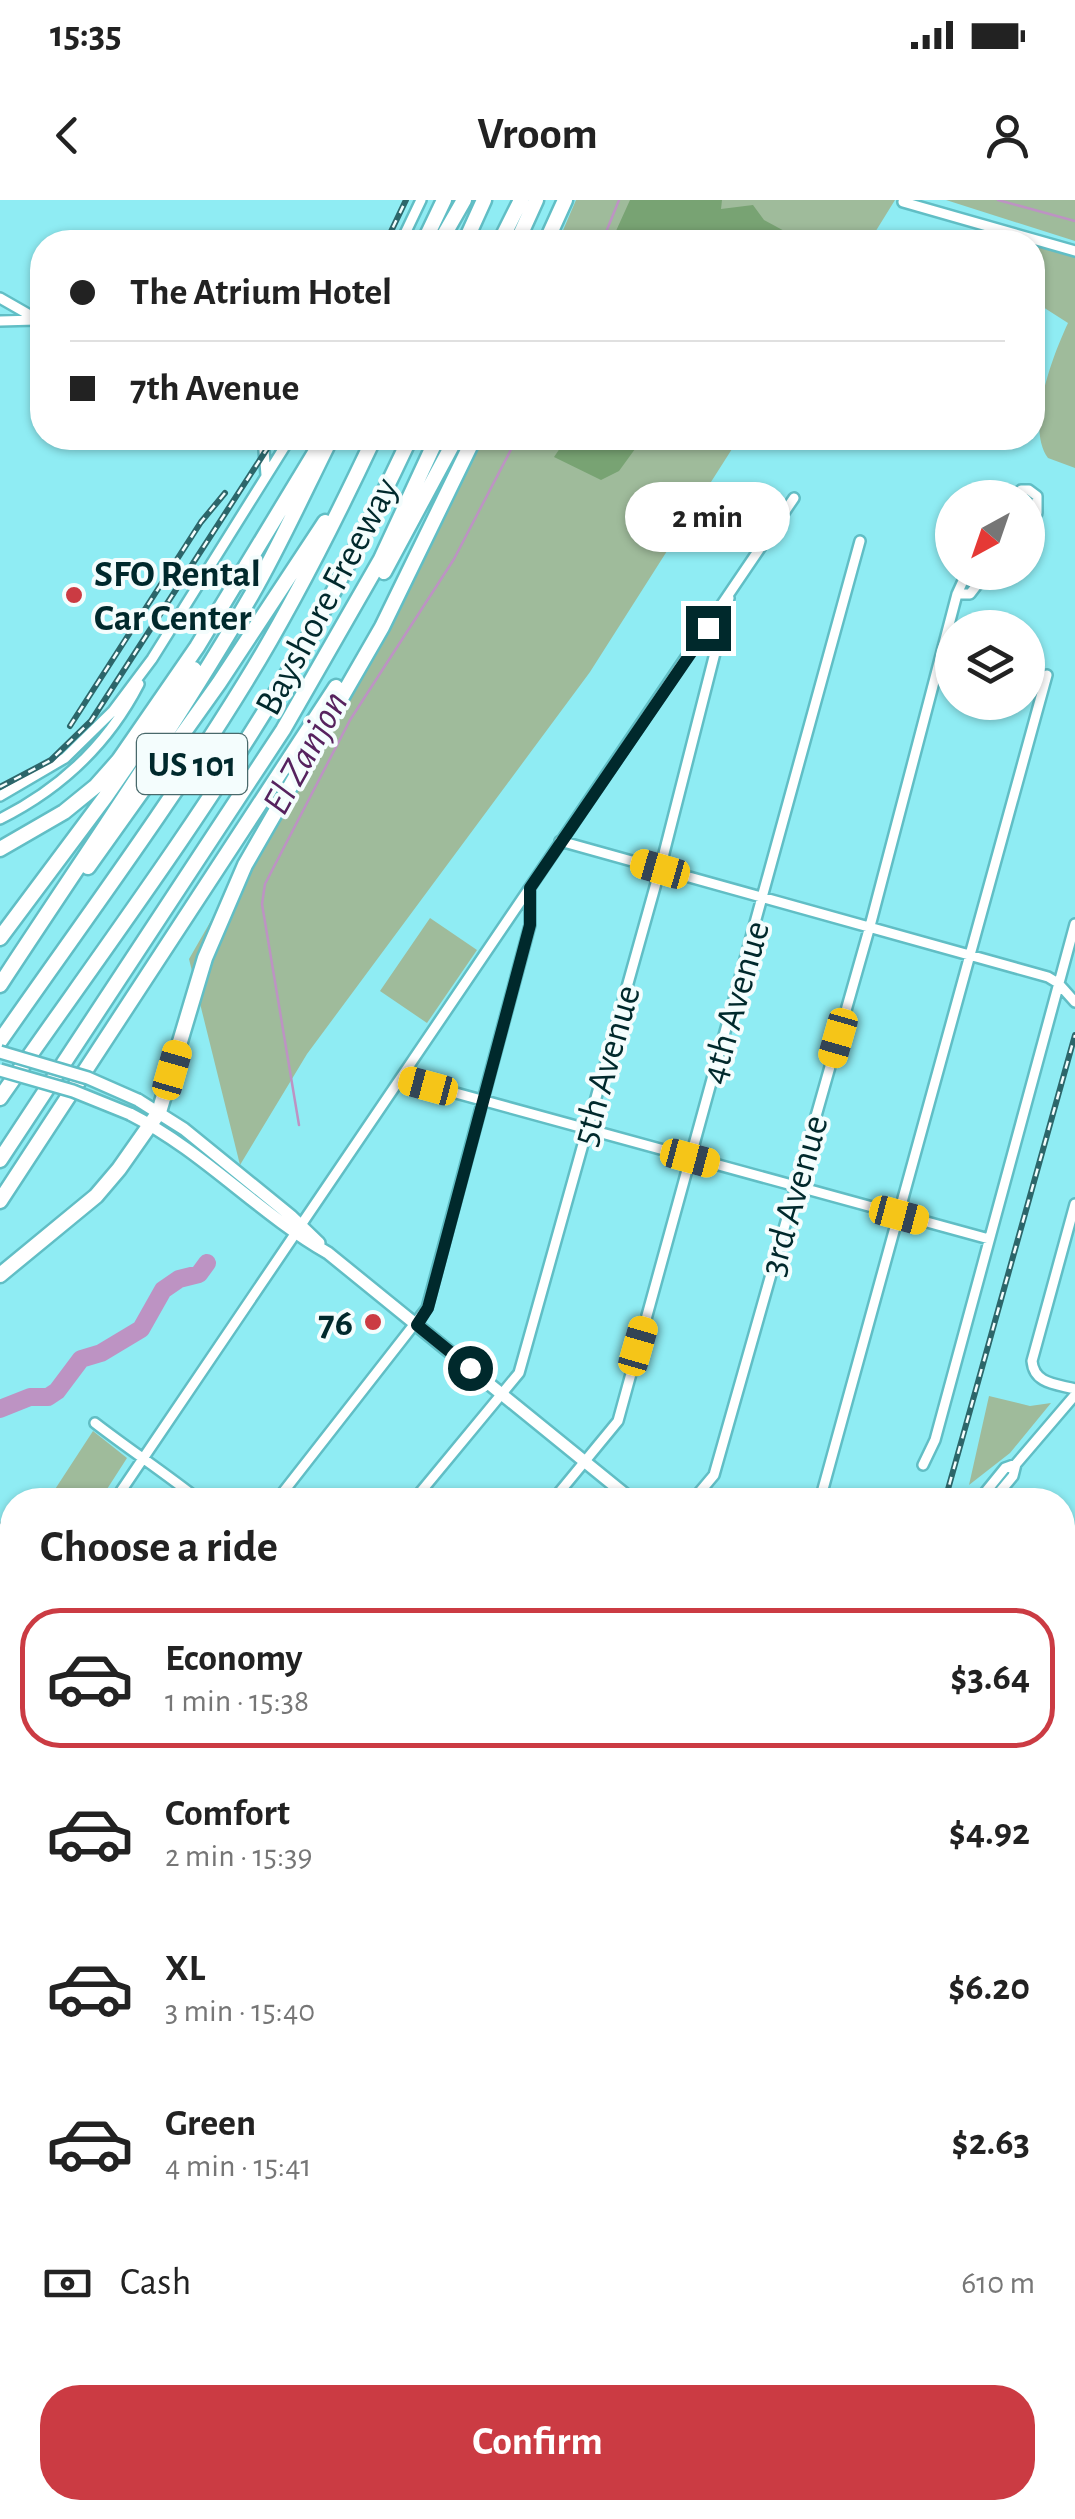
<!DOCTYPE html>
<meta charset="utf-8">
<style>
:root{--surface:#fff;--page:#f6f6f6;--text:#222;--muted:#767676;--line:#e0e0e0;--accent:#cb3b43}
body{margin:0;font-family:"Alegreya Sans",sans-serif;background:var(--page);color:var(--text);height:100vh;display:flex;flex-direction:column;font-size:38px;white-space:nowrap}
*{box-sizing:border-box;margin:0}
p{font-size:32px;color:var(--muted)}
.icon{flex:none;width:55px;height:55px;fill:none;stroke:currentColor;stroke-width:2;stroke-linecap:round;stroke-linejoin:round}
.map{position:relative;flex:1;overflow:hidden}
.side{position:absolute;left:0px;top:1288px;width:1075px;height:1032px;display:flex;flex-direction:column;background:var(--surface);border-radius:40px 40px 0 0;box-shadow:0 2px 8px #0004}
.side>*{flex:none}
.hud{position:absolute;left:30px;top:30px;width:1015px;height:220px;border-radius:40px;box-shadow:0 2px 8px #0004;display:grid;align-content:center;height:220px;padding:0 40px;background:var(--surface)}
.needle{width:65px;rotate:220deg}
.buttons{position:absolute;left:935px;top:280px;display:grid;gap:20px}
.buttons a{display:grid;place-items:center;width:110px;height:110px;border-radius:50%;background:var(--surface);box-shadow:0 2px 8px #0004;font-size:50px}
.end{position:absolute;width:45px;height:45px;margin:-22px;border:12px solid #00292c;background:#fff;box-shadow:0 0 0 5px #fff}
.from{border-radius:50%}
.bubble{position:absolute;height:70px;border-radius:35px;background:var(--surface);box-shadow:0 2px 8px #0004;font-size:32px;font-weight:700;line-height:70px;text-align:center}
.car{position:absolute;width:30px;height:60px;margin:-30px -15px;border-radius:12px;box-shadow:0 0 8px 2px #0007;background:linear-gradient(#f5c518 24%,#345 0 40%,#f5c518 0 76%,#345 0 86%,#f5c518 0)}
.hud b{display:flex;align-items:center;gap:35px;height:95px;font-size:38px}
.hud b+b{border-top:2px solid var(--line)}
.hud i{width:25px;height:25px;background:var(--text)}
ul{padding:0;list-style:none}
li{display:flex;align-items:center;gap:30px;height:140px;margin:0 20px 15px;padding:0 20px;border:5px solid transparent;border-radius:40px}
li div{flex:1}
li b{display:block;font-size:38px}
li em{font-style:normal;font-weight:700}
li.current{border-color:var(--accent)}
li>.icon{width:90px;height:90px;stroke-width:1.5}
h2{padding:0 40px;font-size:45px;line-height:120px}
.pay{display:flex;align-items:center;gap:25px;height:110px;padding:0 40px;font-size:38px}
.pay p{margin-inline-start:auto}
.primary-button{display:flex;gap:20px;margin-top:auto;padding:20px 40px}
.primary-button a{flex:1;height:115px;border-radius:40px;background:var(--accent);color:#fff;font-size:40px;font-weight:700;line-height:115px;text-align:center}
.status{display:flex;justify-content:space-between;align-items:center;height:70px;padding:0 50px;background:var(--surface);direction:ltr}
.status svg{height:28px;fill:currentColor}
header{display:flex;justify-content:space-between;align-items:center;height:130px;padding:0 40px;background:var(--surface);font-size:45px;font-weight:700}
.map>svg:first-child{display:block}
.green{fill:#9fbb9b}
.forest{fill:#78a373}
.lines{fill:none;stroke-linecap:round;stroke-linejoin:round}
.stream{stroke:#bd93c3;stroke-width:2.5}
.river{stroke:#bd93c3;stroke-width:18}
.minor-casing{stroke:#61bec5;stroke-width:14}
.major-casing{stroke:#61bec5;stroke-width:16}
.highway-casing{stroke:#61bec5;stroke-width:19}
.minor{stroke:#fff;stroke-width:9}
.major{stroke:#fff;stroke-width:11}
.highway{stroke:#fff;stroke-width:14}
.rail-casing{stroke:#2c666a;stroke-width:6}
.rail{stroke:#f4fdfd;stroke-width:2.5;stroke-dasharray:8;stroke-linecap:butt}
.major-bridge-casing{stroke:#61bec5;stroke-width:16;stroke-linecap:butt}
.highway-bridge-casing{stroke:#61bec5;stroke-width:19;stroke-linecap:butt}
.major-bridge{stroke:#fff;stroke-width:11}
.highway-bridge{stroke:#fff;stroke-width:14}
.route{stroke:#00292c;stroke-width:12}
.poi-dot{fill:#cb3b43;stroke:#f4fdfd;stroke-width:4}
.labels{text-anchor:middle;stroke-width:8;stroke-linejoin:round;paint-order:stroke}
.shield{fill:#f4fdfd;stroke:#49696b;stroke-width:2.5}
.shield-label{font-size:35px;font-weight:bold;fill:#00292c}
.poi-label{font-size:38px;font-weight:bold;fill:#00292c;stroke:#f4fdfd;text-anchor:start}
.street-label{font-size:38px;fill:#00292c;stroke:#f4fdfd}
.water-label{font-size:40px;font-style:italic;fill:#56225e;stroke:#f4fdfd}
</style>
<div class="status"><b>15:35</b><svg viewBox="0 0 49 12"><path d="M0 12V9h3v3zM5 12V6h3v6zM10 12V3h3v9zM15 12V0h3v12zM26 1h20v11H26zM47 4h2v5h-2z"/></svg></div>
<header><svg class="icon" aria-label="back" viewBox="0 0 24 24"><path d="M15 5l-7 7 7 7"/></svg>Vroom<svg class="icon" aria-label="person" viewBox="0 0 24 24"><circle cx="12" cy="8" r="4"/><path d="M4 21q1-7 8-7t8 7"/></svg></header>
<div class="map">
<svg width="1075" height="2319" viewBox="0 0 1075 2319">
<rect width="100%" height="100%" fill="#8fecf3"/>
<path class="green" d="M576,0H895L869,42H558Z
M946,0H1075V41Z
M1032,43L1075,54V268L1048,258C1025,227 1053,155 1068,123L1032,100Z
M478,238H739L590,472L307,854L240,965L189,759L258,639L280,585L381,423Z
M430,718L477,750L427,823L380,791Z
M989,1196L1030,1206L1051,1203L1010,1253L969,1285Z
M93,1231L127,1258L100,1300H48Z"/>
<path class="forest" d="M630,0H722L721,9L753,5L764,20L788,33L787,42H611Z
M567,238H643L619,271L601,280L554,257Z"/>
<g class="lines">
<path class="stream" d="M998,0L1075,21
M602,42L619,0
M299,925L262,704L265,684L350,520L454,359L517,238"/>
<path class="river" d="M0,1209L30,1197H48L57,1191L81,1159L101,1153L141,1129L163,1090L179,1079L199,1074L207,1063"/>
<g class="minor-casing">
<path id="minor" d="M903,2L1075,51
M401,42L421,0
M0,98L42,122
M0,121L36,120
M263,238L266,275
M1015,298L1021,290H1029L1037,296V313L1028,322
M957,394H970L987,372
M0,596L65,558L113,511L152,459L290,238
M0,619C60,589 108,544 139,484
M560,641L1048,777L1058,783L1075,802
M401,878L989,1039
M1075,1004L1032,1161C1034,1184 1056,1184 1075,1189
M301,1025L794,298
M95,1223C130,1250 165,1273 199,1300
M923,1265L935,1240L1075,724
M115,1300L295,1034
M277,1300L427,1108L530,725V691
M414,1300L519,1173L660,669L729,398
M553,1300L618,1221L860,341
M693,1300L714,1275L870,726L957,394L967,372
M820,1300L1047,475
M979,1300L1005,1268L1016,1264
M993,1300L1013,1276L1016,1264L1075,1195
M1062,1422L1075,1378
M0,1482L12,1464
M1062,1816L1075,1771
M1062,1847L1075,1850
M1062,2148L1075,2151
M347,2308L361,2319
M533,2308L554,2319
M297,2319L307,2308
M439,2319L448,2308
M655,2319L658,2308
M680,2319L685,2308
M703,2319L709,2308"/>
</g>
<g class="major-casing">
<path id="major" d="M138,900L184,929L291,1016L319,1043
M130,914C203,951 258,1013 328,1053L632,1300
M1062,1528L1075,1531
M163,2319L172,2308"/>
</g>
<g class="highway-casing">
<path id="highway" d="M424,42L444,0
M440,42L464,0
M465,42L484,0
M500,42L521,0
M517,42L536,0
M546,42L565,0
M384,372L456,238
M0,649L64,612L96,586L119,560L197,447L316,251
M88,667L219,483L325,322
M0,738L106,596L194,469
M0,785C85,655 174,528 252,394C281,343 305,290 331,238
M0,841C83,722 170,605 246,481C294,403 335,321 374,238
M0,898C94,763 194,629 279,488C328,407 370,323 410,238
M0,960L283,530L381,359L437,238
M0,1001L336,487
M0,1075L96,996L119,969L159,912L205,758L245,665L382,427L474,238
M0,1331L12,1349
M0,1445L12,1448
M0,1500L12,1511
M0,1541L12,1542
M1062,2211L1075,2214
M1062,2239L1075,2243
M1062,2273L1075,2277
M1057,2308L1075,2316"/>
</g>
<use href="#minor" class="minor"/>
<use href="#major" class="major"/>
<use href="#highway" class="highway"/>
<g class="rail-casing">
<path id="rail" d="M386,42L406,0
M70,526L201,322L225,293
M0,587L51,560L91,521L274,238
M945,1300L1075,835
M404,2319L413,2308"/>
</g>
<use href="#rail" class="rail"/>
<g class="major-bridge-casing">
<path id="major-bridge" d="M0,852L88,878L138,900
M0,870L73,891L130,914"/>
</g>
<g class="highway-bridge-casing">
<path id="highway-bridge" d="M0,1469L12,1471"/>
</g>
<use href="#major-bridge" class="major-bridge"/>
<use href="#highway-bridge" class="highway-bridge"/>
</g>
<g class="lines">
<path class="route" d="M470,1168L417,1125L428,1108L530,725V688L708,428"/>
</g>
<g class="poi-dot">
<circle cx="74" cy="395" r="10"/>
<circle cx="373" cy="1122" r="10"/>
</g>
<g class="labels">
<rect class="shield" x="137" y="534" width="110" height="60" rx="8"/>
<g class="shield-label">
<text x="192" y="576">US 101</text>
</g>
<g class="poi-label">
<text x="94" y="386">SFO Rental<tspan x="94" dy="44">Car Center</tspan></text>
<text x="353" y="1135" text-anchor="end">76</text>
</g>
<g class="street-label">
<text transform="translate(326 396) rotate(-62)" y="13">Bayshore Freeway</text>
<text transform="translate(734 802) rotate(-74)" y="13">4th Avenue</text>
<text transform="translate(605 865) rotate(-74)" y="13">5th Avenue</text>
<text transform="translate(793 995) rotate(-74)" y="13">3rd Avenue</text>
</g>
<g class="water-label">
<text transform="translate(304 552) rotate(-61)" y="14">El Zanjon</text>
</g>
</g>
</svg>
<div class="buttons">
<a><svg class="needle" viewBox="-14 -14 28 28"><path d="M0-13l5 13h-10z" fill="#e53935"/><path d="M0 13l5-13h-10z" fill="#767676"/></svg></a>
<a><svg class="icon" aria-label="layers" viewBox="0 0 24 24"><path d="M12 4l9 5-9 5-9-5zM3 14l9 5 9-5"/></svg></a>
</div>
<i class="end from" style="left:470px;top:1168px"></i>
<i class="end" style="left:708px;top:428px"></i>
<div class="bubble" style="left:625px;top:282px;width:165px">2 min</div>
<i class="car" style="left:660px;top:669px;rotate:286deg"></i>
<i class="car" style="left:838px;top:838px;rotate:196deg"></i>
<i class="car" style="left:172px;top:870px;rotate:16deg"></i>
<i class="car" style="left:428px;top:886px;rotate:285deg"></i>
<i class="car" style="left:690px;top:958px;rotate:105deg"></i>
<i class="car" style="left:899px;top:1015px;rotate:105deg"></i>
<i class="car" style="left:638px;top:1146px;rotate:16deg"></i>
<div class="hud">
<b><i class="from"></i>The Atrium Hotel</b>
<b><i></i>7th Avenue</b>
</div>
<section class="side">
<h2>Choose a ride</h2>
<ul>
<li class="current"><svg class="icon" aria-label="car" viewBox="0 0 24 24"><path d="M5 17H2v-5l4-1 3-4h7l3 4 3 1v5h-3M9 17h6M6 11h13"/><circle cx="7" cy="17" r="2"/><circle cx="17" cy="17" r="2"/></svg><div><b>Economy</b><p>1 min · 15:38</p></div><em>$3.64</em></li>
<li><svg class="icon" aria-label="car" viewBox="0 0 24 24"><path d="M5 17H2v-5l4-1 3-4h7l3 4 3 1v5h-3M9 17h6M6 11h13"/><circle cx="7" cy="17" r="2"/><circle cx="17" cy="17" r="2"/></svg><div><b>Comfort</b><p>2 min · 15:39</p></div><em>$4.92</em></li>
<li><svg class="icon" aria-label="car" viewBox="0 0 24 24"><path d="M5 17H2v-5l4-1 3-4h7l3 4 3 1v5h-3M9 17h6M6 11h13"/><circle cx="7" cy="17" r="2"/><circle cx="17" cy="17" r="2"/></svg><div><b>XL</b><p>3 min · 15:40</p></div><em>$6.20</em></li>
<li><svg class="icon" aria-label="car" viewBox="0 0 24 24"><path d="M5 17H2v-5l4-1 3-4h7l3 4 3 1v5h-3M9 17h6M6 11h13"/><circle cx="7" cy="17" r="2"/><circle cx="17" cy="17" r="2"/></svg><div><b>Green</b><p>4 min · 15:41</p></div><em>$2.63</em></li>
</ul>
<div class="pay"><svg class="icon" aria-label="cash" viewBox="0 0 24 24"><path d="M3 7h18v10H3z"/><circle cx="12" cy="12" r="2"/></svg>Cash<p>610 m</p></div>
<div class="primary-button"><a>Confirm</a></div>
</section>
</div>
